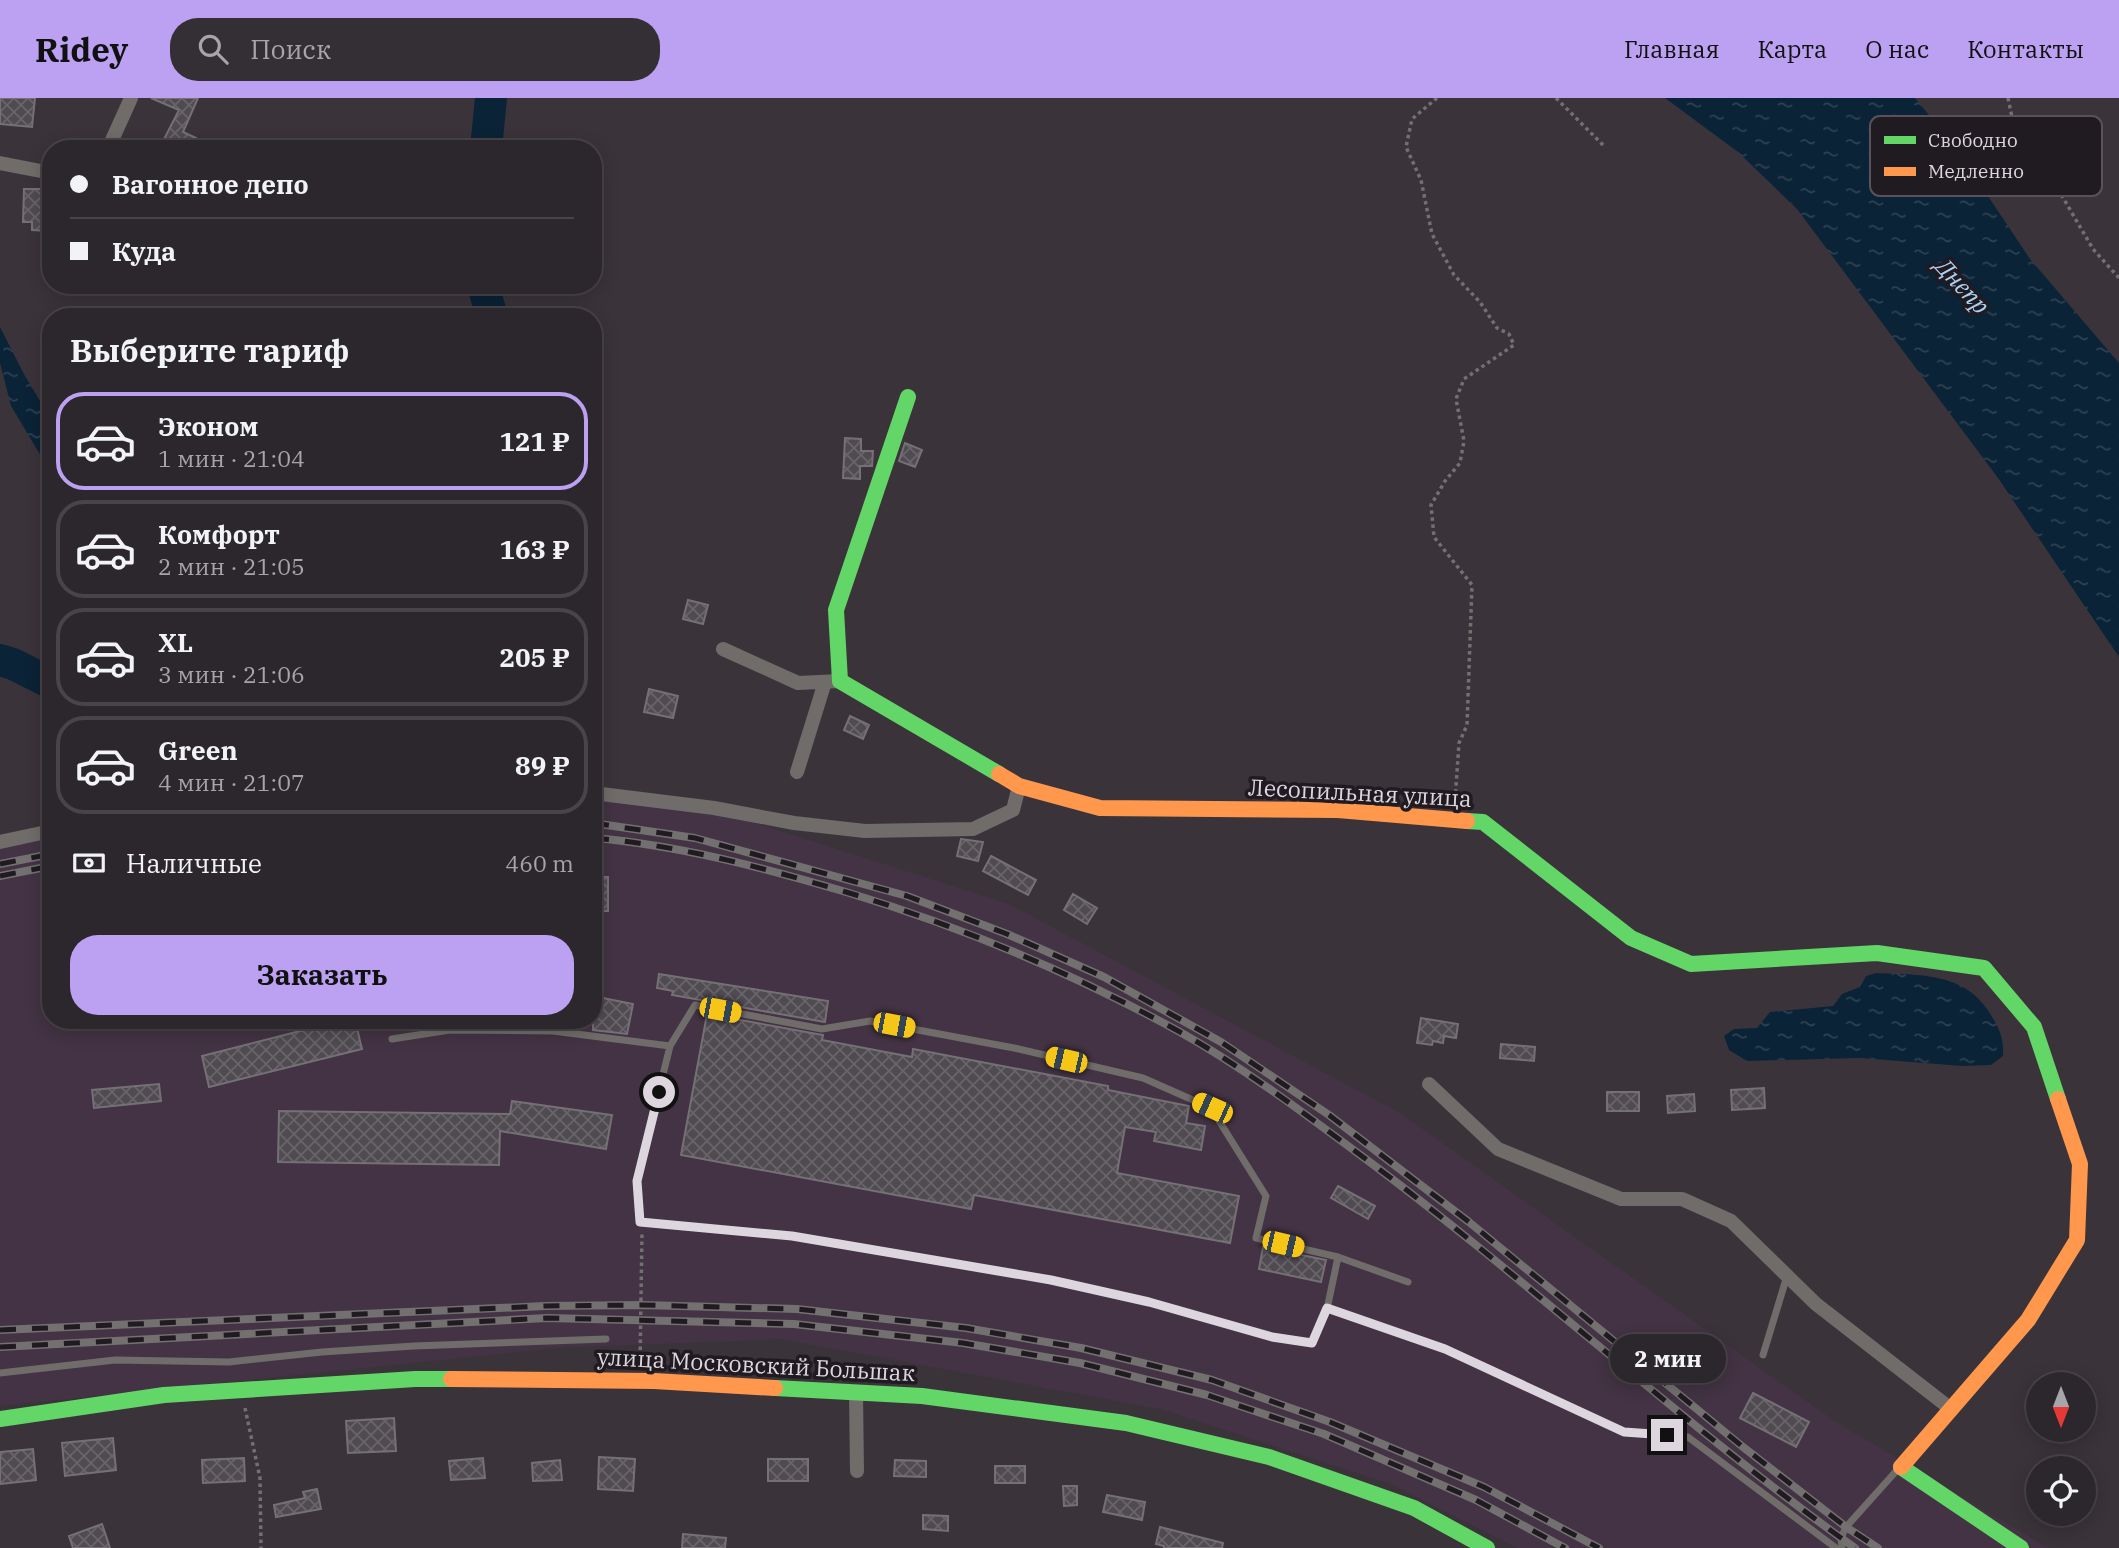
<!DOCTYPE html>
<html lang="ru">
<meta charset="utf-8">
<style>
:root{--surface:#2c272c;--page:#342f34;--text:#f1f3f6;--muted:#a6a5a9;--line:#484448;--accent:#bca0f2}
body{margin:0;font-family:"IBM Plex Serif",serif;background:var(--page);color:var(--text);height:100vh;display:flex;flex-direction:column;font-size:26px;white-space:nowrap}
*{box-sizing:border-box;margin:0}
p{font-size:23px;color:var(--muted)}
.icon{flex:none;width:38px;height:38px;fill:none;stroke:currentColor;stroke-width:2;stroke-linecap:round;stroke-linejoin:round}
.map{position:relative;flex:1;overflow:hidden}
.panel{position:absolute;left:42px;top:210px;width:560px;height:721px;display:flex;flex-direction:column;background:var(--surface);border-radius:28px;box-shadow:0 4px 18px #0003,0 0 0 2px var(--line)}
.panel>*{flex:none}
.banner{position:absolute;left:42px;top:42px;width:560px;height:154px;border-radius:28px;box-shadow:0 4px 18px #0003,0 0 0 2px var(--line);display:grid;align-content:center;height:154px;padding:0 28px;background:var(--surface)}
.needle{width:46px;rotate:180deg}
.tools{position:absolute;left:2026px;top:1274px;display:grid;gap:14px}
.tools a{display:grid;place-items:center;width:70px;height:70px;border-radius:50%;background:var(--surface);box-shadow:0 4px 18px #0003,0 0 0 2px var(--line);font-size:35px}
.end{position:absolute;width:32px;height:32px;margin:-16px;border:9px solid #ded6df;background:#111;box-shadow:0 0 0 4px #111}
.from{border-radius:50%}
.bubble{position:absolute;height:49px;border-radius:24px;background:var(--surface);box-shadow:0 4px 18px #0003,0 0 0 2px var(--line);font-size:23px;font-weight:700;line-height:49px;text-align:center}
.car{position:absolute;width:21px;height:42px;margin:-21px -10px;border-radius:9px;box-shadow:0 0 5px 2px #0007;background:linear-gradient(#f5c518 24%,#345 0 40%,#f5c518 0 76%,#345 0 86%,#f5c518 0)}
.banner b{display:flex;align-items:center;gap:24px;height:66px;font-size:26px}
.banner b+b{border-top:2px solid var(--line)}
.banner i{width:18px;height:18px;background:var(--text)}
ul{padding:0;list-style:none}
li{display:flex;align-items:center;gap:21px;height:98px;margin:0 14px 10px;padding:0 14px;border:4px solid var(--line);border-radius:28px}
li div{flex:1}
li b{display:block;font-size:26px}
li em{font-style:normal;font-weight:700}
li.active{border-color:var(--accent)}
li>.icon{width:63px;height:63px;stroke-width:1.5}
h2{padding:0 28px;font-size:32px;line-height:84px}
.pay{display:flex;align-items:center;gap:18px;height:77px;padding:0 28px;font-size:26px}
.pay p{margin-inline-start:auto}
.cta{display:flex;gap:14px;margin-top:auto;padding:14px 28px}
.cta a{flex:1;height:80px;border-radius:28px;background:var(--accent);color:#111;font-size:28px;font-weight:700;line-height:80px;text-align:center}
header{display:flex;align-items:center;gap:42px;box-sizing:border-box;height:98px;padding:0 35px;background:var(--accent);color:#111}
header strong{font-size:33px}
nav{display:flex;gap:38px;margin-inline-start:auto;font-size:24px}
.search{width:490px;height:63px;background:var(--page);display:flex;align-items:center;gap:18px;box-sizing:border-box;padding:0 24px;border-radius:28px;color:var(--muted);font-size:26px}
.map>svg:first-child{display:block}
.built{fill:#433344}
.water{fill:url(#water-ripples)}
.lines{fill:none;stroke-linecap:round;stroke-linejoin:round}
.river{stroke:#0b2336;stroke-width:32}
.building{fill:url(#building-cross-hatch);stroke:#757075;stroke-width:2}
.path{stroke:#737070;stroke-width:3.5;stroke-dasharray:3.5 3.5;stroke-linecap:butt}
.lane{stroke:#706c6a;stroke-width:7}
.street{stroke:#706c6a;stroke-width:14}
.fast{stroke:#63d668;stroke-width:16}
.slow{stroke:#ff974d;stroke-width:16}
.rail-casing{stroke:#737070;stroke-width:8}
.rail{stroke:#201a21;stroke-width:5;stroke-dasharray:16;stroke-linecap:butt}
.route{stroke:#ded6df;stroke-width:9}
.labels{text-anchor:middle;stroke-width:7;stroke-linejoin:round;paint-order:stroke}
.street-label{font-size:23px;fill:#ded6df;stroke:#201a21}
.water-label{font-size:24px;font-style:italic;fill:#abd2f6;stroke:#201a21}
.key{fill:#201a21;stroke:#59525a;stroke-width:2}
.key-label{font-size:19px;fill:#ded6df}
</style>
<header>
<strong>Ridey</strong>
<div class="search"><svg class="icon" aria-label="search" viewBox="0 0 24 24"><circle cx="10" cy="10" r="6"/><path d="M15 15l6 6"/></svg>Поиск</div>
<nav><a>Главная</a><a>Карта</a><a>О нас</a><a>Контакты</a></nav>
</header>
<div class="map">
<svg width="2119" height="1450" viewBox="0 0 2119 1450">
<defs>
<pattern id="water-ripples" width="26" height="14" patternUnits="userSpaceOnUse" patternTransform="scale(1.75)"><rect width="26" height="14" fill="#0b2336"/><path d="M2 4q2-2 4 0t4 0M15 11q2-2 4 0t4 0" fill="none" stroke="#2e4253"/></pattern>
<pattern id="building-cross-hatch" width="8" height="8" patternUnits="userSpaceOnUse" patternTransform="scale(1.75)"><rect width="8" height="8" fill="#504b51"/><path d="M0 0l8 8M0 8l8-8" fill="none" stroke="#69646a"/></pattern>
</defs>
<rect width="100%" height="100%" fill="#3a343a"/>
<path class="built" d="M593,699L693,705L1009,806L1400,1015L1836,1324L2048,1450H1517L1391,1386L1160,1311L780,1241L557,1250L0,1308V739L51,728V922H593Z"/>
<path class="water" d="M1665,0H1915L1956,50L2030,161L2119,265V559L1998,380L1797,111L1738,54Z
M0,229L25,278L51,321V361L41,358L11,308L0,265Z
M1876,875C1920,877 1966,874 1991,917C2000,931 2004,942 2003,958L1991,967L1962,968L1860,960L1747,963L1729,952L1724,938L1734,931L1757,930L1770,914L1833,908L1842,896L1860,889L1866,878Z"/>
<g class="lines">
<path class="river" d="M486,51L491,0
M483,187L492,219
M0,562L13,566L51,585"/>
</g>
<path class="building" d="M0,0H35L32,29L0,26Z
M151,0H198L183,34L196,40L190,51H159L179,12Z
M24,91H43L42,115H47V133L32,132V124H23Z
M845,340L861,341V353H873L872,368H860V381L843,380Z
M905,345L922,352L915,369L899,363Z
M688,502L708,507L703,526L683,521Z
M649,591L678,598L673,620L644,614Z
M850,618L869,627L863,641L844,632Z
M961,741L983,744L978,763L957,758Z
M991,758L1036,782L1028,797L983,773Z
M593,779H608V813H593Z
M1073,796L1097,810L1087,826L1064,812Z
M659,876L828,903L825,924L672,897L673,893L657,890Z
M593,898L633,906L627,936L593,932Z
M707,916L823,937L822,942L912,959L913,951L1108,988V992L1189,1008L1186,1025L1205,1028L1201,1052L1154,1043L1156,1034L1125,1029L1117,1075L1239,1098L1230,1145L974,1097L971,1111L681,1057Z
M1421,920L1458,926L1456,940L1444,938L1443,945L1433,943L1432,947L1417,945Z
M343,922H355L362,951L209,989L202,958Z
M1501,946L1535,949L1534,963L1500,960Z
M159,986L161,1003L94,1010L92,992Z
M1764,990L1765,1010L1732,1012L1731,992Z
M1607,994H1639V1013H1607Z
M1694,996L1695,1013L1668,1015L1667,998Z
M512,1003L612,1017L606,1051L500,1033L499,1067L278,1064L279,1013L510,1016Z
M1338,1088L1375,1108L1368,1121L1331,1100Z
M1263,1149L1326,1162L1321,1184L1259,1171Z
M1753,1295L1809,1324L1796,1349L1740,1320Z
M394,1320L396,1353L348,1355L346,1323Z
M113,1340L116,1372L65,1378L62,1345Z
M33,1351L36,1382L0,1386V1354Z
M599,1359L635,1361L633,1393L598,1391Z
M244,1360L245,1383L203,1385L202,1362Z
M483,1360L485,1380L451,1382L449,1363Z
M768,1361H808V1383H768Z
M560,1362L562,1382L533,1383L532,1365Z
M895,1362L926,1363V1379L894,1378Z
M995,1368H1025V1385H995Z
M1063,1388H1077V1407L1064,1408Z
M317,1391L321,1411L276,1419L274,1407L305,1400L303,1394Z
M1107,1397L1145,1404L1142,1422L1103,1414Z
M923,1417L948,1418V1433L923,1431Z
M102,1426L110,1450H73L69,1438Z
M1160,1429L1223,1445L1222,1450H1164V1448L1156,1446Z
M683,1436L726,1440L725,1450H682Z"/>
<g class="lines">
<path class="path" d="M1437,0L1412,21L1406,49L1421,82L1432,136L1454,177L1480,204L1497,230L1509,236L1514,247L1464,281L1456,301L1464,343L1460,365L1445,383L1431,407L1434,439L1472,487L1467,627L1459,645L1455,703
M1556,0L1605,49
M2008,0L2013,24L2055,86L2093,151L2119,180
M640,1266L642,1134
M245,1310L260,1380L261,1450"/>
<path class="lane" d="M392,941L450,932L553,933L670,948L637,1083L640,1124L792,1138L1051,1182L1149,1204L1271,1239L1312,1245L1327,1211L1445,1251L1624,1334L1688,1339L1836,1450
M670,948L695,907L822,931L870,923L1014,950L1143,980L1211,1010L1266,1098L1256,1140L1338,1159L1327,1211
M1338,1159L1408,1184
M1763,1257L1787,1178
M0,1275L115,1262L229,1264L322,1254L414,1248L606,1241
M1842,1450L1841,1440L1846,1429L1898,1371"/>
<path class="street" d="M108,51L131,0
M0,65L51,75
M723,551L798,585L840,583
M797,674L825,584
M593,695L714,710L794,725L865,733L973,731L1013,712L1019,688
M0,744L51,733
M1429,986L1498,1051L1621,1101H1682L1731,1123L1816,1206L1951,1311
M856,1294L857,1373"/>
<path class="fast" d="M908,299L836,512L840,583L999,676
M1467,723L1483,724L1631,840L1691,866L1877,855L1984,870L2034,929L2058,1001
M775,1290L922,1298L1126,1325L1269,1359L1414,1410L1487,1450
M0,1321L164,1297L415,1281H451
M1901,1369L2021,1450"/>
<path class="slow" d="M999,676L1019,688L1100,710L1338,712L1467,723
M451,1281L654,1283L775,1290
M1901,1369L2028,1222L2077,1142L2080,1066L2058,1001"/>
<g class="rail-casing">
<path id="rail" d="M593,725L695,740L907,798L1007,836L1104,879L1221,944L1329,1017L1469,1124L1743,1349L1846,1429L1878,1450
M593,740C679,747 764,770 846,794C962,829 1073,875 1180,934C1244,970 1304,1015 1363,1059C1531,1184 1684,1328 1855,1450
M0,766L51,756
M0,778L51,768
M0,1232L545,1208L642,1207L797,1211L966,1230L1081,1250L1212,1282L1330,1324L1484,1389L1599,1450
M0,1249L547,1220L794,1226L963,1245L1080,1265L1207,1297L1324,1336L1476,1402L1565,1450"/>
</g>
<use href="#rail" class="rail"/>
</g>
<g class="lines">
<path class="route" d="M659,994L637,1083L640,1124L792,1138L1051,1182L1149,1204L1272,1239L1312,1245L1327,1210L1445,1251L1624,1334L1667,1337"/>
</g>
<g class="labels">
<g class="street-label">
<text transform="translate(1360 695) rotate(3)" y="8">Лесопильная улица</text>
<text transform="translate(756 1267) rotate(3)" y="8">улица Московский Большак</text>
</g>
<g class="water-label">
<text transform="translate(1962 188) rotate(47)" y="8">Днепр</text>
</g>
</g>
<rect x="1870" y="18" width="232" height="80" rx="10" class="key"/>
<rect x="1884" y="38" width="32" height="8" fill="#63d668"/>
<rect x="1884" y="69" width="32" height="9" fill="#ff974d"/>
<g class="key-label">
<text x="1928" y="49">Свободно</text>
<text x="1928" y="80">Медленно</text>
</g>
</svg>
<div class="tools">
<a><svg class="needle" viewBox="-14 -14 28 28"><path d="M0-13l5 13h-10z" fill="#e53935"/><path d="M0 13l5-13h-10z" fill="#a6a5a9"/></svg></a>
<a><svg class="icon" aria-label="locate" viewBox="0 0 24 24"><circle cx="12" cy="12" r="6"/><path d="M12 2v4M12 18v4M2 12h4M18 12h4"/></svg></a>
</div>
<i class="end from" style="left:659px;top:994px"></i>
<i class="end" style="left:1667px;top:1337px"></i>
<div class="bubble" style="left:1610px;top:1236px;width:116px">2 мин</div>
<i class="car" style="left:720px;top:912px;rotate:101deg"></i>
<i class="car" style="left:894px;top:927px;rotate:101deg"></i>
<i class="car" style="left:1066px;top:962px;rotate:283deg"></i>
<i class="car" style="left:1212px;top:1010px;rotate:294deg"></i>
<i class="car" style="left:1283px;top:1146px;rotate:103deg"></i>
<div class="banner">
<b><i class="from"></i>Вагонное депо</b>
<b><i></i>Куда</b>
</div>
<section class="panel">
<h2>Выберите тариф</h2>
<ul>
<li class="active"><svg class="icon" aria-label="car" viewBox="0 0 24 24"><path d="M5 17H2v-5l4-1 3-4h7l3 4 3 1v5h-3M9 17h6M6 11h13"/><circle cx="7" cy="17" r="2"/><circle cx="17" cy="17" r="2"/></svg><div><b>Эконом</b><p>1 мин · 21:04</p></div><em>121 ₽</em></li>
<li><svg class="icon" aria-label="car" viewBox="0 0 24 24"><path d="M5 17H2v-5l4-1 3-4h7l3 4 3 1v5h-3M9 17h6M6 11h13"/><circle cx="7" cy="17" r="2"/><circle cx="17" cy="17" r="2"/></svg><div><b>Комфорт</b><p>2 мин · 21:05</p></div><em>163 ₽</em></li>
<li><svg class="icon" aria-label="car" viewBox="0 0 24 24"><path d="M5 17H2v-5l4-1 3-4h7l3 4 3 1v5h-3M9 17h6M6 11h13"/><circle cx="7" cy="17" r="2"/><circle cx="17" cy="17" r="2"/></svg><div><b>XL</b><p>3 мин · 21:06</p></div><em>205 ₽</em></li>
<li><svg class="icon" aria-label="car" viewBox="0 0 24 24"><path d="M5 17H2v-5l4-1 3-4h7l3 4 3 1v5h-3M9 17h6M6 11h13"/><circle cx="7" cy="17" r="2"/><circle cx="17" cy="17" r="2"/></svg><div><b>Green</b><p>4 мин · 21:07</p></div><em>89 ₽</em></li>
</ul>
<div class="pay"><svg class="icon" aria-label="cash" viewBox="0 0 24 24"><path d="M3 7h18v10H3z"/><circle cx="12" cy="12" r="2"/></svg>Наличные<p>460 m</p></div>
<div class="cta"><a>Заказать</a></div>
</section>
</div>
